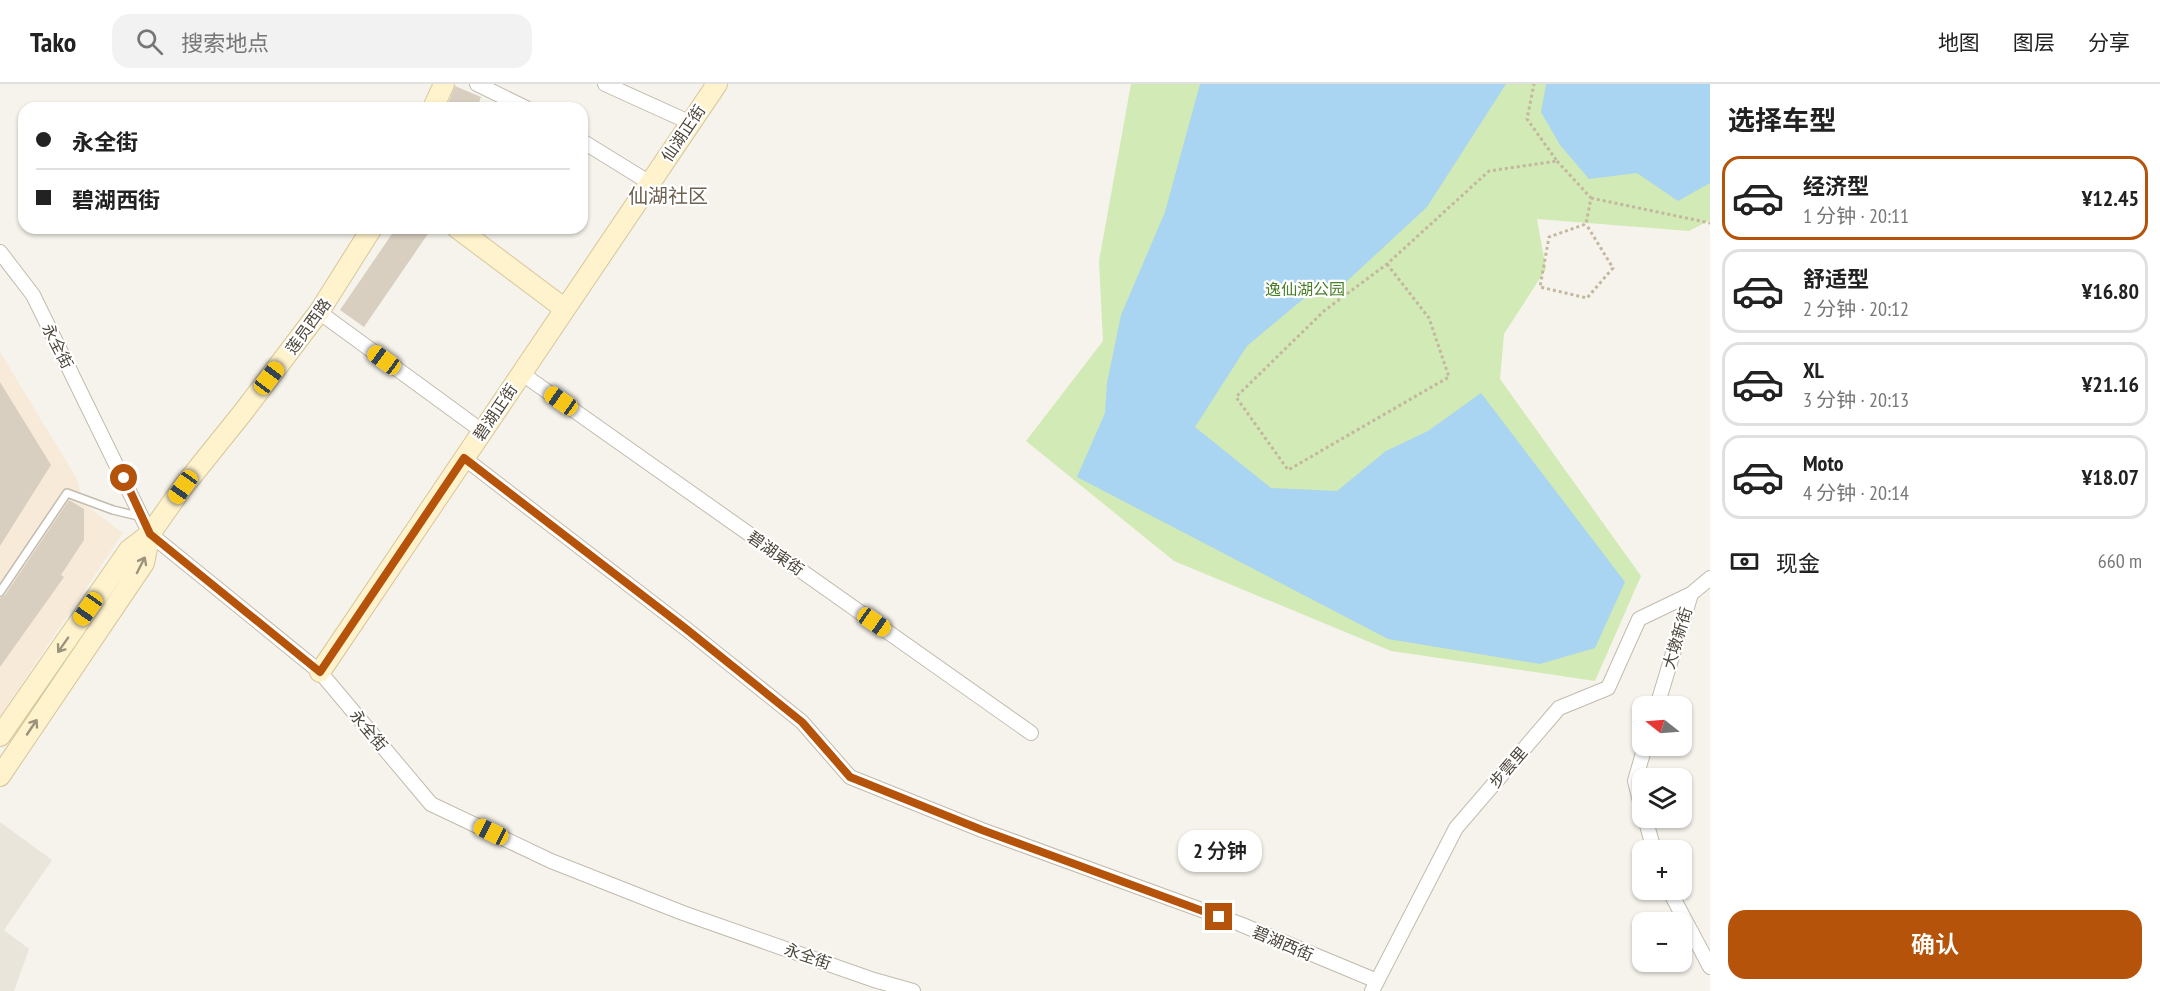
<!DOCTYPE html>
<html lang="zh">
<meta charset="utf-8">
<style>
:root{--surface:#fff;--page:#f2f2f2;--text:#222;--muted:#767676;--line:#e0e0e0;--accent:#b45309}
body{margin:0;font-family:"PT Sans Narrow","Noto Sans SC",sans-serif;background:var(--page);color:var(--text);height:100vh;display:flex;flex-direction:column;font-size:22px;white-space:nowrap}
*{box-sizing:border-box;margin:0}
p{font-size:20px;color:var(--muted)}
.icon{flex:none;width:33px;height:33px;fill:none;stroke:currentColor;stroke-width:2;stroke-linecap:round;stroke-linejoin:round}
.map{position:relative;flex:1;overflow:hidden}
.details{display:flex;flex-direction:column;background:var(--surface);width:450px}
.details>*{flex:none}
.guide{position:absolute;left:18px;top:18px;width:570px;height:132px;border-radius:18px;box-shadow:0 2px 4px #0004;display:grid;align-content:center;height:132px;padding:0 18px;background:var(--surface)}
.needle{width:39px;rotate:287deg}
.controls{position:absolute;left:1632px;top:612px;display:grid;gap:12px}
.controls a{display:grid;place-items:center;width:60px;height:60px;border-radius:12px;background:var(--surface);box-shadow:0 2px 4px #0004;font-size:30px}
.end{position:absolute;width:27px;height:27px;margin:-14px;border:8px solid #b45309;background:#fff;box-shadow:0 0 0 3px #fff}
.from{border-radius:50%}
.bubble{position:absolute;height:42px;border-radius:18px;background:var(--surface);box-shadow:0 2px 4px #0004;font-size:20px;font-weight:600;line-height:42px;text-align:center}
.car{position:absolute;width:18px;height:36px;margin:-18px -9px;border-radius:8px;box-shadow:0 0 4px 2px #0007;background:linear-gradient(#f5c518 24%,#345 0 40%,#f5c518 0 76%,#345 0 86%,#f5c518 0)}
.guide b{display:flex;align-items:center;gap:21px;height:57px;font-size:22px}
.guide b+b{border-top:2px solid var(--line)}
.guide i{width:15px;height:15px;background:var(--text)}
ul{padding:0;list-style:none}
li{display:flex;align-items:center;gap:18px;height:84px;margin:0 12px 9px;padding:0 6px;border:3px solid var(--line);border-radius:18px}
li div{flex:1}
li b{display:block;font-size:22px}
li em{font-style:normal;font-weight:600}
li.on{border-color:var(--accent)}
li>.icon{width:54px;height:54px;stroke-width:1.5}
h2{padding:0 18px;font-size:27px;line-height:72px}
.pay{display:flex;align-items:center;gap:15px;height:66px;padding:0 18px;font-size:22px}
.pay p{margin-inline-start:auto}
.primary-button{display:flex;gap:12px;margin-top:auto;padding:12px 18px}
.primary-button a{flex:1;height:69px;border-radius:18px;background:var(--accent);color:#fff;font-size:24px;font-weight:600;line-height:69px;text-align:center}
header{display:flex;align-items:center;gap:36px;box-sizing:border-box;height:84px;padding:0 30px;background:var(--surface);border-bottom:2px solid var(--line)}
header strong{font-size:28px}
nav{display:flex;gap:33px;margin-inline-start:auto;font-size:21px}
.search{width:420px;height:54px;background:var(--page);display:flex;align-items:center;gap:15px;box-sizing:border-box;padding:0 21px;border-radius:18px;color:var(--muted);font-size:22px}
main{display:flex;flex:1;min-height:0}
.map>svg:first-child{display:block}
.residential{fill:#eae5da}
.commercial{fill:#f7ead8}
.green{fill:#d2eab5}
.water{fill:#a9d4f2}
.building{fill:#d8cfc1}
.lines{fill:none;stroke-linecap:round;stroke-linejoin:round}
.lane-casing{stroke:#c2bbae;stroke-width:10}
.street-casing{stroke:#c2bbae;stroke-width:16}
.secondary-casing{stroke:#d6c79b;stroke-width:22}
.path{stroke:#c4b79f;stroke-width:3;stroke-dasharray:3 3;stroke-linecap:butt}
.lane{stroke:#fff;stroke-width:7}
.street{stroke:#fff;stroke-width:14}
.secondary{stroke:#fff3cd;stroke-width:20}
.oneway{stroke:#9c937c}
.route{stroke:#b45309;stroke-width:8}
.labels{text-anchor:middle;stroke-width:4.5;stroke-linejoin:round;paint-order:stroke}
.street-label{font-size:16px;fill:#4b4439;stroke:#fff}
.park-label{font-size:16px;fill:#4a7f2a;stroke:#fff}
.quarter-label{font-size:20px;fill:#6e6250;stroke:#fff}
</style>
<header>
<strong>Tako</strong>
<div class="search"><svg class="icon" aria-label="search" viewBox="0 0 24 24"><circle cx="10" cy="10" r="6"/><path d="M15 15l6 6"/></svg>搜索地点</div>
<nav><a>地图</a><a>图层</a><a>分享</a></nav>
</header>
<main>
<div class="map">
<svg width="1710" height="907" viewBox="0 0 1710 907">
<rect width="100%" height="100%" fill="#f6f3ec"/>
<path class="residential" d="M0,738L52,776L4,846L29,865L14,907H0Z"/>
<path class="commercial" d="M0,268L77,395L83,419L123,449L0,632Z"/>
<path class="green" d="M1131,0H1710V136L1689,147L1537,135L1546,185L1504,250L1500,295L1641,492L1595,597L1391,567L1174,477L1026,357L1103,257L1099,177Z"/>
<path class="water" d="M1200,0H1506L1427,123L1345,199L1314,206L1247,262L1195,343L1271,404L1337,407L1386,367L1428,347L1481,309L1625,498L1595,564L1540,580L1388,555L1077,393L1105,329L1107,299L1121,231L1165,128Z
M1546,0H1710V99L1678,117L1637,89L1589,95L1560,61L1541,28Z"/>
<path class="building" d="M455,2L481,13L477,24H446Z
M396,144H432L364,243L340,226Z
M0,298L51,381L0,462Z
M69,416L84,425V456L61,491L64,493L0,583V514L5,511Z"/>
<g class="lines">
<g class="lane-casing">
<path id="lane" d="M0,508L67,409L113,426L142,433"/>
</g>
<g class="street-casing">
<path id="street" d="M477,0L526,24
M605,0L691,39
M582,57L650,99
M0,168L33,211L150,450L320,588L431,720L551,777L683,829L874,896L913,907
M319,228L482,347
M521,289L1031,649
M464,374L685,544L802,638L850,693L982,746L1240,840L1377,897
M1657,622L1691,510L1710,494
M1642,725L1635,697L1645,662
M1645,734L1654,766
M1669,806L1710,883
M1372,907L1456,744L1559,624L1608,604L1639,535L1691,510"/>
</g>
<g class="secondary-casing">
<path id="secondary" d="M433,24L444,0
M457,144L565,225
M320,588L717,0
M0,652L129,466L150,450L183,403L244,327L319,228L372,144
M0,692L144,479L150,450"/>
</g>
<path class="path" d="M1557,77L1591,114L1586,140L1549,153L1540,203L1587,214L1613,184L1586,140
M1591,114L1710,139
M1387,180L1429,234L1449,293L1288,386L1236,313L1324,227L1387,180L1489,87L1557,77L1527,35L1534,0"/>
<use href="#lane" class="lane"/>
<use href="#street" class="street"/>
<use href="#secondary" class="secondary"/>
</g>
<defs><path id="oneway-shaft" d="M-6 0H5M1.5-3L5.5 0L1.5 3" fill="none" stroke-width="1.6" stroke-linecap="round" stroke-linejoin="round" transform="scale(1.5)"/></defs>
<g class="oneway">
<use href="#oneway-shaft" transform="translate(141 481) rotate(-63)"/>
<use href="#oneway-shaft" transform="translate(63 561) rotate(125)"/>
<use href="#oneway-shaft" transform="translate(32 643) rotate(-56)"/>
</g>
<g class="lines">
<path class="route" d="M124,394L150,450L320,588L464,374L685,544L802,638L850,693L982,746L1219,833"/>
</g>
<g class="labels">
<g class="street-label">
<text transform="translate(683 49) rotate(-56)" y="6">仙湖正街</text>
<text transform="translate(308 242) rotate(-54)" y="6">莲员西路</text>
<text transform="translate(58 262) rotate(63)" y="6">永全街</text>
<text transform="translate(495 328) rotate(-56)" y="6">碧湖正街</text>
<text transform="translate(776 469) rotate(35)" y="6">碧湖東街</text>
<text transform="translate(1677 554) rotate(-73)" y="6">大墩新街</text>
<text transform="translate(369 646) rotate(50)" y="6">永全街</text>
<text transform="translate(1508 683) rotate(-49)" y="6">步雲里</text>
<text transform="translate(1283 859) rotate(23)" y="6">碧湖西街</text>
<text transform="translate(808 872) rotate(19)" y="6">永全街</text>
</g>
<g class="park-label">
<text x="1305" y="211">逸仙湖公园</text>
</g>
<g class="quarter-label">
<text x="668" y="119">仙湖社区</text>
</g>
</g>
</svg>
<div class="controls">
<a><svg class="needle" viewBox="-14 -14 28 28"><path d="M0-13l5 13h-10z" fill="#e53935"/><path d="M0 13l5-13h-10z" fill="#767676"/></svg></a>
<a><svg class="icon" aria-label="layers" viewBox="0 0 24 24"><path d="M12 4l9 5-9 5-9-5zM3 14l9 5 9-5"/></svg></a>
<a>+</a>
<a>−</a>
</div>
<i class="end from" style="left:124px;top:394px"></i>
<i class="end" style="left:1219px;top:833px"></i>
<div class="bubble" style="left:1178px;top:746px;width:84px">2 分钟</div>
<i class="car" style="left:384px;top:276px;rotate:306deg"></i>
<i class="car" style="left:269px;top:294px;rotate:37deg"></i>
<i class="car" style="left:561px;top:317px;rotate:305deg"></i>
<i class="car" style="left:183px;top:403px;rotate:215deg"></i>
<i class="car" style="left:88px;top:525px;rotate:215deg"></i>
<i class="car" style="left:874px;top:538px;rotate:125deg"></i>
<i class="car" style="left:491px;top:748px;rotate:296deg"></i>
<div class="guide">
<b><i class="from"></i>永全街</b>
<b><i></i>碧湖西街</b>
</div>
</div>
<section class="details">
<h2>选择车型</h2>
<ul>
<li class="on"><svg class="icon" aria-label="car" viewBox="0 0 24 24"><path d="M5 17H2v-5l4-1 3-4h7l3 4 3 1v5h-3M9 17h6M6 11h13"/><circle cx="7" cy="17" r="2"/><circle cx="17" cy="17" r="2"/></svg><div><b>经济型</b><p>1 分钟 · 20:11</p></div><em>¥12.45</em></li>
<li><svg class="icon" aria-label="car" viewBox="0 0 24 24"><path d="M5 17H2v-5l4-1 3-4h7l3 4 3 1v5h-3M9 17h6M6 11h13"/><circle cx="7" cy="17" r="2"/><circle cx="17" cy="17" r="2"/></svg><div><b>舒适型</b><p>2 分钟 · 20:12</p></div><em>¥16.80</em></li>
<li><svg class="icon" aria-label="car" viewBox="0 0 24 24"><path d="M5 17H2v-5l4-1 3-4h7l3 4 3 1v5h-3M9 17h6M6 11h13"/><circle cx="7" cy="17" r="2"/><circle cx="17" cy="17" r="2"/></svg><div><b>XL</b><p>3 分钟 · 20:13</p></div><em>¥21.16</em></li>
<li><svg class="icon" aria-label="car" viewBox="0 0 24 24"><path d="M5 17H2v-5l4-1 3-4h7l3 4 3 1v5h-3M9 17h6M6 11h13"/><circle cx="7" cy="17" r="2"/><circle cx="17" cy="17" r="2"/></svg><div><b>Moto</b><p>4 分钟 · 20:14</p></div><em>¥18.07</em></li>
</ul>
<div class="pay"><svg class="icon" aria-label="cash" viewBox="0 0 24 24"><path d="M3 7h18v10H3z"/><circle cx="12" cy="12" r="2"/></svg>现金<p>660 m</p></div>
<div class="primary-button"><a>确认</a></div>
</section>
</main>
